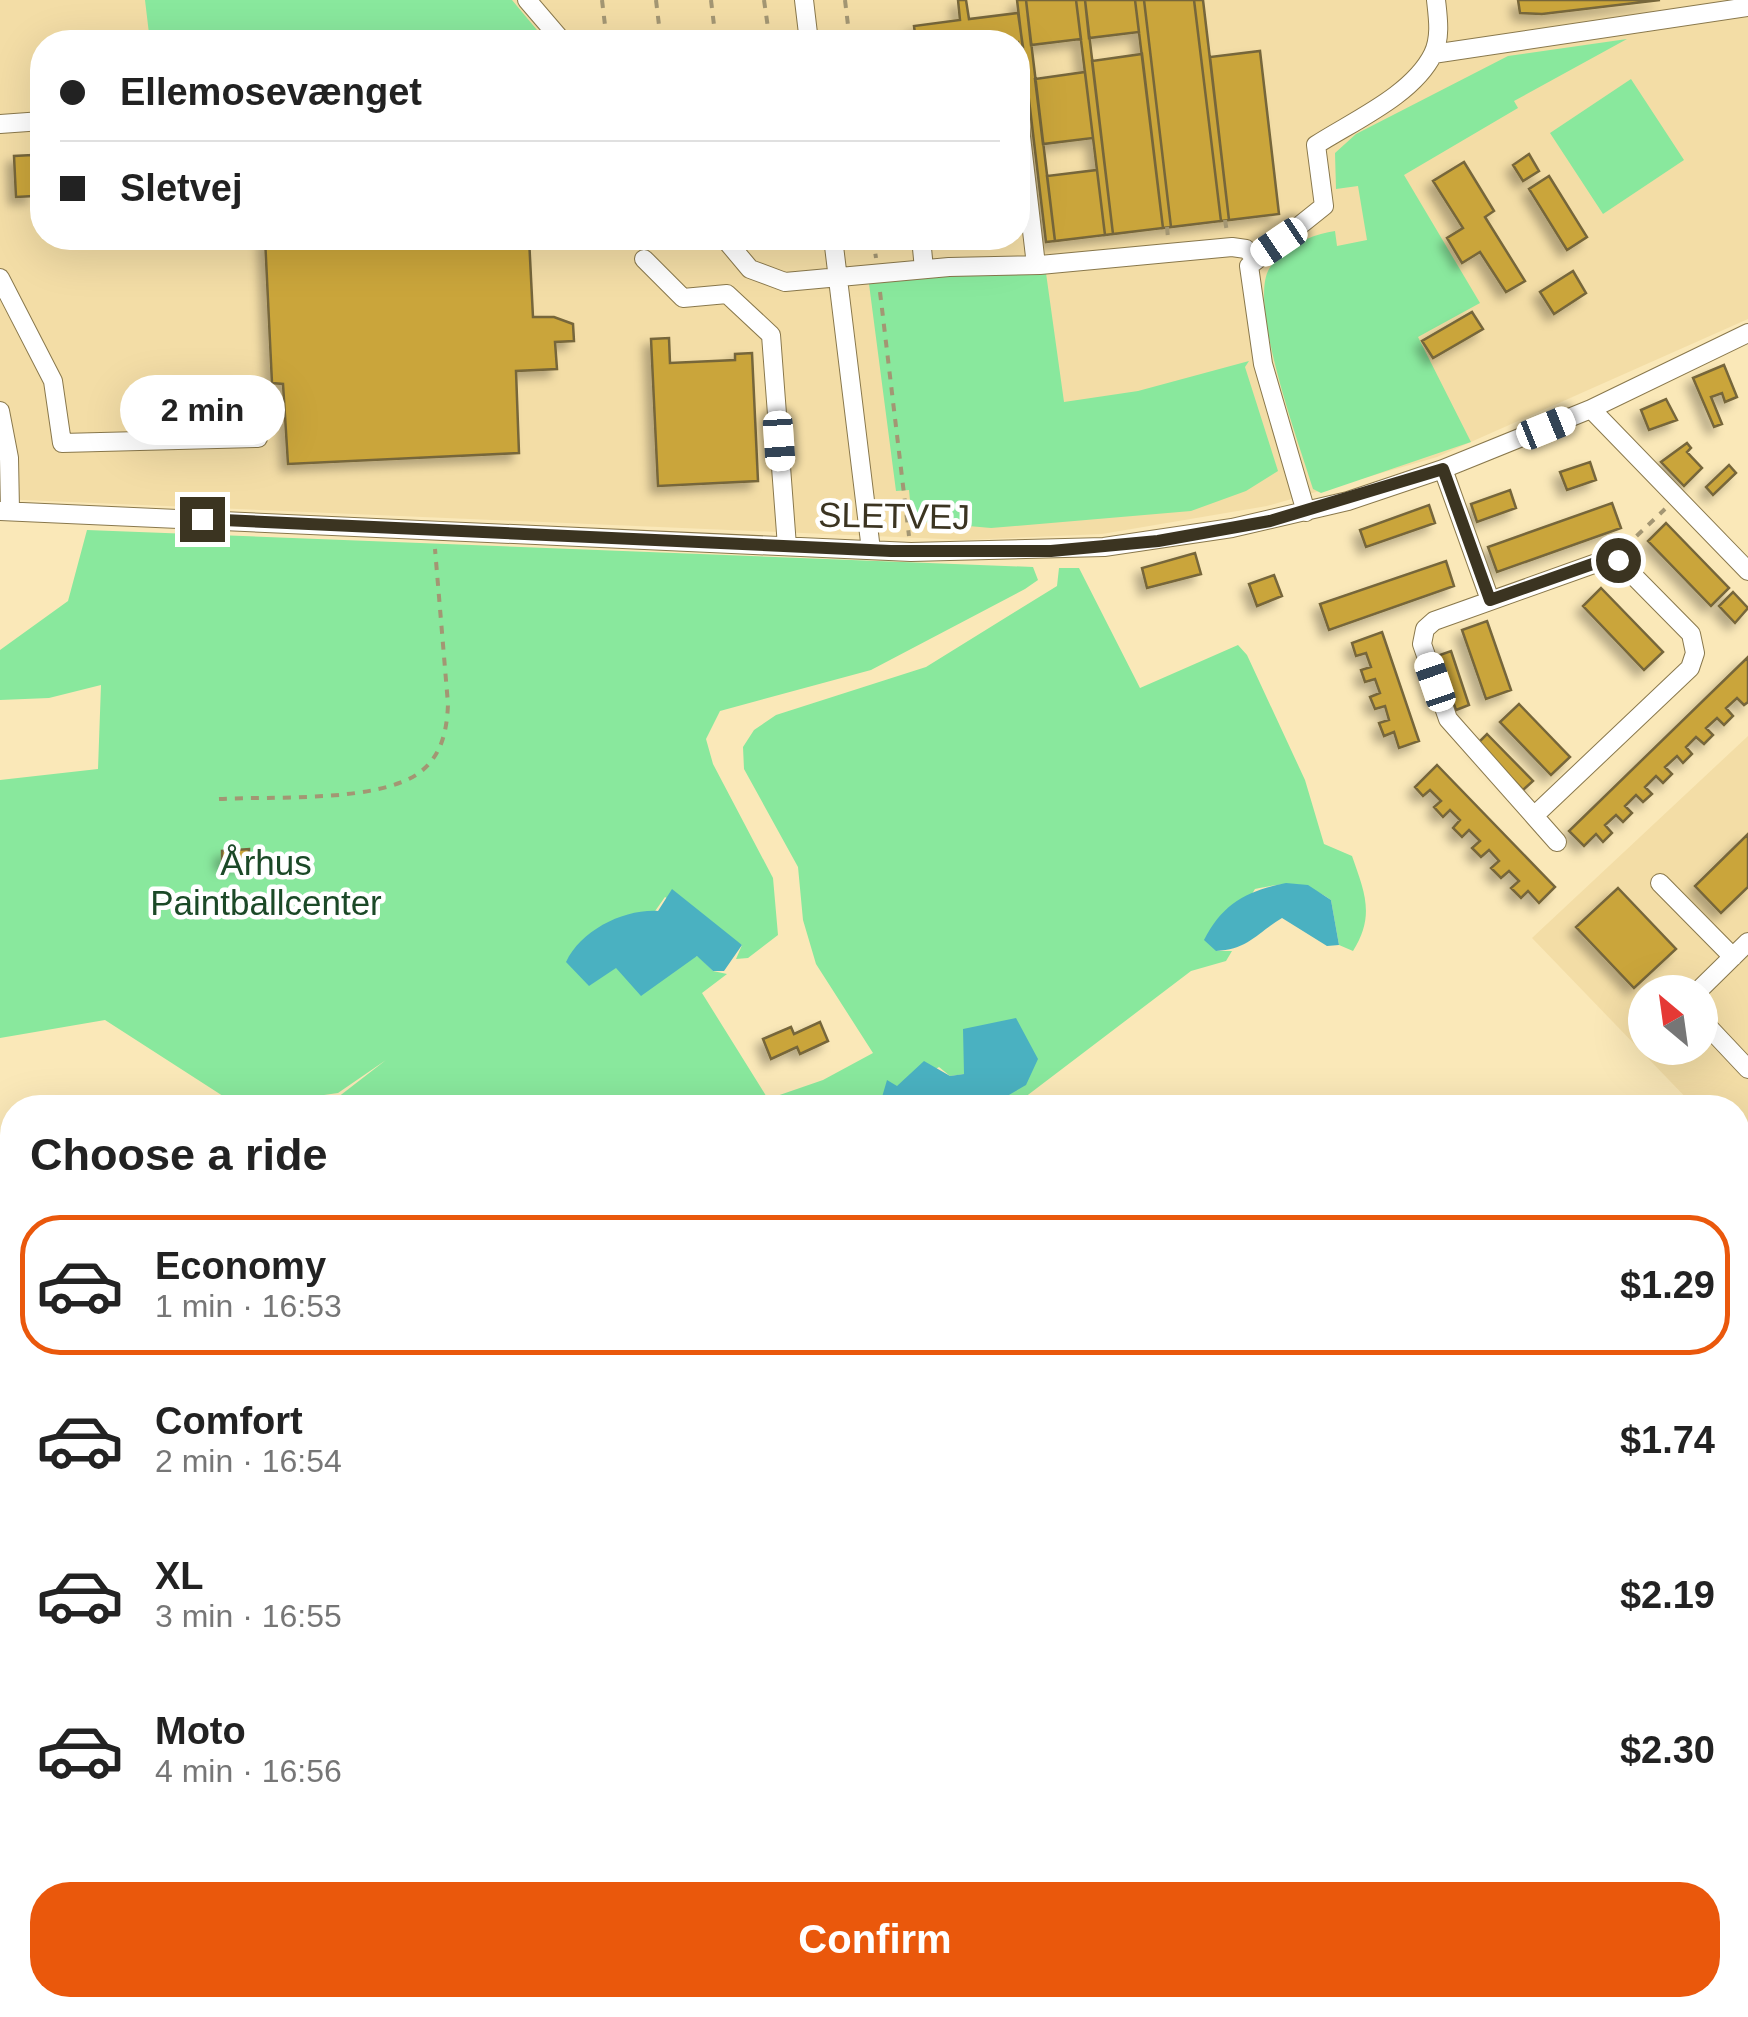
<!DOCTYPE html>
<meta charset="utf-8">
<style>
:root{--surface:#fff;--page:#f2f2f2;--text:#222;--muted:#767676;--line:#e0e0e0;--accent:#ea580c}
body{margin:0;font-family:Arial,sans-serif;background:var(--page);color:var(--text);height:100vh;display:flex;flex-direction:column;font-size:38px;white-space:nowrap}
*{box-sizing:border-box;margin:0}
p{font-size:32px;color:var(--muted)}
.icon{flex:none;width:55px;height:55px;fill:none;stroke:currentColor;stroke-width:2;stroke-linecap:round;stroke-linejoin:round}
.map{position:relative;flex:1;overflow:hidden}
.drawer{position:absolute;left:0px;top:1095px;width:1750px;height:922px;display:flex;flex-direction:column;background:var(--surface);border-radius:40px 40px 0 0;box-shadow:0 10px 40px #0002}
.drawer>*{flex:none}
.top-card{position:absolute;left:30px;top:30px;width:1000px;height:220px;border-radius:40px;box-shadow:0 10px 40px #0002;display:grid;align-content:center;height:220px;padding:0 30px;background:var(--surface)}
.needle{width:65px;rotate:331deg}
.fabs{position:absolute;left:1628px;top:975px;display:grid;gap:20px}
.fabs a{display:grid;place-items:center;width:90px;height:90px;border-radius:50%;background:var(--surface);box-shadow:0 10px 40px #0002;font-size:50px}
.end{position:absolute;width:45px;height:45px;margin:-22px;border:12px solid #3b3421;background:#fff;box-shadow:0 0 0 5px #fff}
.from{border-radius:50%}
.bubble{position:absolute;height:70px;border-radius:35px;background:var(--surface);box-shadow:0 10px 40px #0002;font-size:32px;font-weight:700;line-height:70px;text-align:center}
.car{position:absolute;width:30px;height:60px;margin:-30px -15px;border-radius:12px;box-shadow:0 0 8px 2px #0007;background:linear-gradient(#fff 24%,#345 0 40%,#fff 0 76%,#345 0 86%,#fff 0)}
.top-card b{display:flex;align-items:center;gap:35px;height:95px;font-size:38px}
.top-card b+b{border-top:2px solid var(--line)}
.top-card i{width:25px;height:25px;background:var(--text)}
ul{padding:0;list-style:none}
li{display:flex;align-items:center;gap:30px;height:140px;margin:0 20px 15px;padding:0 10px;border:5px solid transparent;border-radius:40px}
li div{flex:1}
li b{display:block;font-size:38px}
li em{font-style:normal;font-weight:700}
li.selected{border-color:var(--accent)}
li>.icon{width:90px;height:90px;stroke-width:1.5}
h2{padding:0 30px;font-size:45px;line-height:120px}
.cta{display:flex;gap:20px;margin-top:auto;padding:20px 30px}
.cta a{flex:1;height:115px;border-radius:40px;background:var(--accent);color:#fff;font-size:40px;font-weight:700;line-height:115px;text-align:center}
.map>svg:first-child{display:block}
.built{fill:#f3dda6;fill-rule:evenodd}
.green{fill:#89e89d}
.water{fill:#4ab1c1}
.building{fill:#caa53a;stroke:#76663a;stroke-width:2.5;filter:url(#shadow)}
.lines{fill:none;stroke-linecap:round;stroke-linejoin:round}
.minor-casing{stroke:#89784c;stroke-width:20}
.path{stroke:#a39673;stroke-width:4;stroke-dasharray:8 8;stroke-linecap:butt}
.minor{stroke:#fff;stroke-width:18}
.tram{stroke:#857a5c;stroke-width:2.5}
.route{stroke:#3b3421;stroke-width:12}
.labels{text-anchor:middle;stroke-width:9;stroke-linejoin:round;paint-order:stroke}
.street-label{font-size:35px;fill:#3b3421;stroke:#fff}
.park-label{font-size:35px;fill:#1b4927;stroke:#fff}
</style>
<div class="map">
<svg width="1748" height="2017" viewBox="0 0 1748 2017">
<defs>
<filter id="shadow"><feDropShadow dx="-7" dy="7" stdDeviation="5" flood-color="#0004"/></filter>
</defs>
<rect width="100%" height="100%" fill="#fae8b8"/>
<path class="built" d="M0,0H1748V319L1437,457L1267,506L1102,534L966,540L0,499ZM42,42H1018V238H42Z
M1748,736V1163L1738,1152V1108L1695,1107L1532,938ZM1645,992H1700V1048H1645Z"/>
<path class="green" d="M145,0H512L547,42H150Z
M1627,39L1514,101L1518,108L1404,175L1480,303L1418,337L1471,442L1321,493L1313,489C1300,446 1248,306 1269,269C1281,248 1312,234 1335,231L1337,246L1367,240L1358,186L1336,189L1335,153L1356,134L1508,56Z
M1631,79L1684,160L1603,214L1550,133Z
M1046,273L1064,402L1138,391L1249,361L1245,367L1278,471L1246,491L1191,511L991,528L912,521L909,490L896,491L869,284L932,275Z
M87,530L1033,567L1038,580L1025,589L871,670L720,711L706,739L713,764L773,878L778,935L748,958L736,959L742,945L665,897L615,968L698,956L713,971L727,974L702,993L768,1099L823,1080L873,1053L816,964L803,920L798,867L744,769L743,747L754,730L776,715L926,667L1057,586L1059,568H1079L1140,688L1238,645L1247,655L1305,780L1324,844L1352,856C1365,893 1375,916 1353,951L1339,945L1331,900C1301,880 1290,882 1255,889L1216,951H1232L1226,961L1191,971L1012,1107H988L996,1102L965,1074L950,1076L939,1067L880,1104L887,1107H274L333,1101L386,1060L338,1093L240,1107L105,1020L0,1038V780L98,769L101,685L49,698L0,700V650L68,601Z
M0,1241L12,1243V1388L0,1375Z"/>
<path class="water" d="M1286,883L1308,885L1331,900L1339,945L1327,946L1282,918C1257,933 1248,950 1216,951L1204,940C1223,903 1247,891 1286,883Z
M672,889L742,945L724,971H713L697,956L641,996L616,968L589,986L566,962C581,930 624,909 658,911Z
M1016,1018L1038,1059L1026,1085L988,1107L880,1104L887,1080L897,1086L924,1061L950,1076L964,1074L963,1029Z
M89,2005H276L279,2017H89Z"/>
<path class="building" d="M958,0H966L969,19L1018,13L1023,47H1018V42H916L914,26L960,20Z
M1017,0H1026L1055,241L1046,242Z
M1026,0H1076L1081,39L1031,45Z
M1076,0H1085L1113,234L1105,235Z
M1085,0H1135L1139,32L1089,38Z
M1135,0H1144L1171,227L1163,228Z
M1144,0H1194L1221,221L1171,227Z
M1194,0H1203L1229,220L1221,221Z
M1518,0H1660L1542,14L1520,13Z
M1260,51L1279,214L1229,220L1210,57Z
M1142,54L1163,228L1113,234L1092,61Z
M1085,72L1093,138L1043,144L1035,79Z
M1529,154L1539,171L1523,181L1513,165Z
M32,155L34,196L16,197L14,156Z
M1464,162L1494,211L1485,217L1525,281L1506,292L1480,252L1462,263L1447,238L1463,228L1433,181Z
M1097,170L1105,235L1055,241L1047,176Z
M1549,176L1587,237L1567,250L1529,189Z
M265,238H529L533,317H554L573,324L574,341L555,342L557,369L516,371L519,453L288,464L283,384L272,383Z
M1573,271L1586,293L1554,314L1540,292Z
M1472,312L1483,329L1433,358L1422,341Z
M669,338L670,363L735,360V354L752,353L758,481L658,486L651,339Z
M1724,365L1737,397L1725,402L1722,393L1711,397L1722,424L1714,427L1693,378Z
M1666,399L1677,420L1649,430L1641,410Z
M1687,443L1691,448L1687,452L1702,468L1684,486L1661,462Z
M1590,462L1596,480L1567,490L1560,472Z
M1729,465L1736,473L1713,495L1706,487Z
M1510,490L1516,508L1477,522L1471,504Z
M1612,503L1621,528L1497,572L1488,547Z
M1429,505L1435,523L1366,547L1360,530Z
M1666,523L1729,588L1711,606L1648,541Z
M1195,553L1201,574L1147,588L1142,568Z
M1446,561L1454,586L1329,630L1320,604Z
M1274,575L1282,596L1257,606L1249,584Z
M1601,588L1663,652L1644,670L1583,606Z
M1733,592L1748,608L1735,623L1719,606Z
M1487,621L1511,690L1486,699L1462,630Z
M1382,632L1419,741L1399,748L1394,732L1384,736L1379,723L1389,720L1385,706L1375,709L1370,697L1380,693L1375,679L1365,682L1361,670L1371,667L1366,653L1356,656L1352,643Z
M1451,651L1469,705L1456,710L1437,656Z
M1748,657V702L1744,705L1737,698L1726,708L1733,716L1724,725L1717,718L1706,728L1713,735L1704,744L1696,737L1686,747L1692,754L1683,763L1677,756L1665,767L1672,774L1663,783L1656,776L1645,787L1652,794L1643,802L1636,795L1625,806L1632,813L1623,822L1616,815L1605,825L1612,833L1603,842L1596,834L1584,846L1569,831Z
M1519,704L1570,757L1551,775L1500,722Z
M1487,734L1533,781L1523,790L1478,743Z
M1437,765L1555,887L1539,903L1528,891L1521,898L1511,888L1519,881L1509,871L1501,878L1491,868L1499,861L1489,850L1481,857L1472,848L1480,841L1469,830L1462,837L1453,828L1460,820L1450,810L1443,817L1434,807L1441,801L1430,790L1423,796L1415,787Z
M1748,834V887L1721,913L1695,886Z
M249,849V863L222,864V851Z
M1618,888L1676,949L1634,988L1576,927Z
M820,1022L828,1041L800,1054L797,1047L771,1059L763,1039L791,1027L794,1034Z"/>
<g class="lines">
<g class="minor-casing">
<path id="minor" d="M527,0L563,42
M804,0L809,42
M1433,54L1748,7
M1018,111L1036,265
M0,124L42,121
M724,238L750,269L785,282L949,267L1040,265L1232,247L1246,249L1255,258
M833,238L871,550
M921,238L924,269
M644,259L683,298L727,294L771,335L787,546
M0,278L53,381L62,443L258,438
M1591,409L1748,571
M0,411L9,458L10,510
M1443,469L1490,600
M0,511L911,552L1104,547L1232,528L1348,501L1443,469L1591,409L1748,333
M1306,512L1263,364L1249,266L1324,206L1316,145C1353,121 1413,95 1433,54C1441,37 1438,18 1436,0
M1534,816L1448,719L1422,644L1425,629L1434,621L1605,560H1618L1691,634L1695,653L1690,668L1534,816L1557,842
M1660,883L1733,957
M1697,992L1748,942
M1700,1018L1748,1069
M1738,1855L1748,1865"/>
</g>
<path class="path" d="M602,0L607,42
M656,0L661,42
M711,0L716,42
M764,0L770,42
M845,0L850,42
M1225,220L1227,232
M1167,227L1168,238
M873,238L876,258
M880,292L909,536
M1625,547L1665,509
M219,799C271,796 377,803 419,773C442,756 447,730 448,704L435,549"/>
<use href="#minor" class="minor"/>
<path class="tram" d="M0,1534L12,1541
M614,2005L629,2017"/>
</g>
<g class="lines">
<path class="route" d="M202,519L891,551H1051L1158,541L1270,521L1443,469L1490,600L1604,560H1618"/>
</g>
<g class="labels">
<g class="street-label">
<text transform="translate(894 516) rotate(1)" y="12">SLETVEJ</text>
</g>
<g class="park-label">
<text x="266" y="875">Århus<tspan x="266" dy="40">Paintballcenter</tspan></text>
</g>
</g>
</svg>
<div class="fabs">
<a><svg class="needle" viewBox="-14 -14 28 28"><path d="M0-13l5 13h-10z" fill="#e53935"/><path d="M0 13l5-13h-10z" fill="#767676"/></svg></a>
</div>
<i class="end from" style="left:1618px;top:560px"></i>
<i class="end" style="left:202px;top:519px"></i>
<div class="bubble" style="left:120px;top:375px;width:165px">2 min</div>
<i class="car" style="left:1279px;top:242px;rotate:236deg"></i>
<i class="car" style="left:1546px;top:428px;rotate:68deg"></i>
<i class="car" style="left:779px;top:441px;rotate:176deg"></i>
<i class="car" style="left:1435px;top:682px;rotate:341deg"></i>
<div class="top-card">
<b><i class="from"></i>Ellemosevænget</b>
<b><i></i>Sletvej</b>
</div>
<section class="drawer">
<h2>Choose a ride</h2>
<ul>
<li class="selected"><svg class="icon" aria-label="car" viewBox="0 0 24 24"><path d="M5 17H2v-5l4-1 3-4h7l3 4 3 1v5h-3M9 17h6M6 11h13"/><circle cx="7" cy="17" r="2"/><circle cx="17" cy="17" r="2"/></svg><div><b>Economy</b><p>1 min · 16:53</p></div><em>$1.29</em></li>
<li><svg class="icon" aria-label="car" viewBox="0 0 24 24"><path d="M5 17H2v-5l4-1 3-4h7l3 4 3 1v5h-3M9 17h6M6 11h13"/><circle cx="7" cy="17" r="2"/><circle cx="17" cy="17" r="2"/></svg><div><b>Comfort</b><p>2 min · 16:54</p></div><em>$1.74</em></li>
<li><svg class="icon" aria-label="car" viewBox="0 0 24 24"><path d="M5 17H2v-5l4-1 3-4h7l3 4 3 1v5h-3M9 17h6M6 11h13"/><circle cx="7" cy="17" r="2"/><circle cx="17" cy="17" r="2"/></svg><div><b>XL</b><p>3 min · 16:55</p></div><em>$2.19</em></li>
<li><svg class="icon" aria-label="car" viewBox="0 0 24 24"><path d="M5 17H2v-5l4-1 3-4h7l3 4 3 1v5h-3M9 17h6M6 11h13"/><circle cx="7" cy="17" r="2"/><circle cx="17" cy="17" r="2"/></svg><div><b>Moto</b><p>4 min · 16:56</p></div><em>$2.30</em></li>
</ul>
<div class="cta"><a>Confirm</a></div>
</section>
</div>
